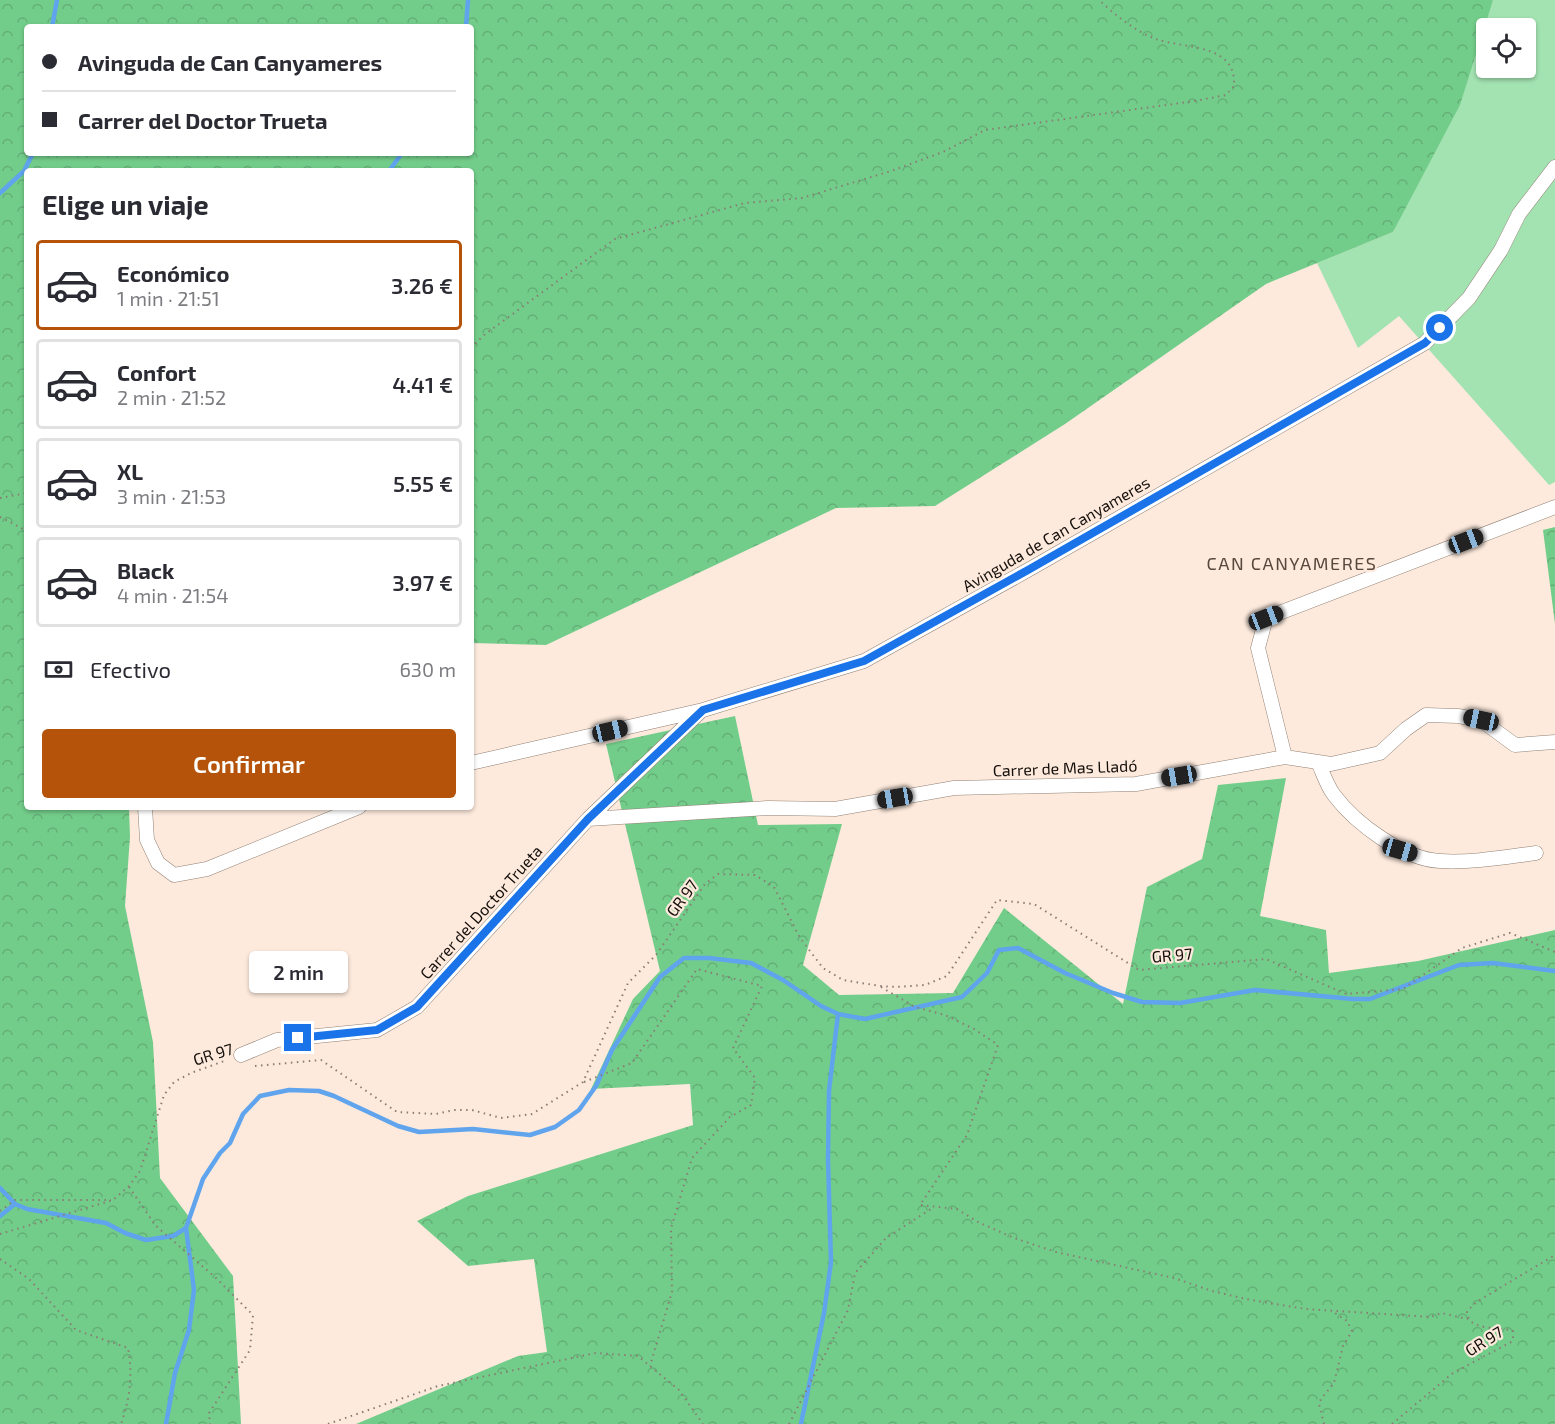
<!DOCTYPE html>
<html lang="es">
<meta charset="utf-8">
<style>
:root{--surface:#fff;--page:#f2f2f3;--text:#2b2b33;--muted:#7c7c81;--line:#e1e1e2;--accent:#b45309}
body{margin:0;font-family:"Exo 2",sans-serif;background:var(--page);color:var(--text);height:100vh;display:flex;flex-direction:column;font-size:22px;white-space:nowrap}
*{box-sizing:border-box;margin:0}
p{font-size:20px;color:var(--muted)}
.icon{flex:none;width:33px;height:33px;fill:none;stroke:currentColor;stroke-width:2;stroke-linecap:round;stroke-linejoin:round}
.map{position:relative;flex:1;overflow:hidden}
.drawer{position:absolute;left:24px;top:168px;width:450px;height:642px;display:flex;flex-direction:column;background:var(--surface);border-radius:6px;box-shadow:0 2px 4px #0004}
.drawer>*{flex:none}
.hud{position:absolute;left:24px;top:24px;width:450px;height:132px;border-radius:6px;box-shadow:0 2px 4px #0004;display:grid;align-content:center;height:132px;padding:0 18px;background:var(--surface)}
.buttons{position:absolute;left:1476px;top:18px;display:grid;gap:12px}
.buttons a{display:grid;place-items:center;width:60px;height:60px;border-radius:6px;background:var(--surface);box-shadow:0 2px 4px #0004;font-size:30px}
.end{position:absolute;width:27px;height:27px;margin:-14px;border:8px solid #1a73e8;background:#fff;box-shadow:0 0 0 3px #fff}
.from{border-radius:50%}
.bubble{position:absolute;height:42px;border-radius:6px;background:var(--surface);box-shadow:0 2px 4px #0004;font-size:20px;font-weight:600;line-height:42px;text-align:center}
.car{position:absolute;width:18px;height:36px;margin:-18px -9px;border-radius:8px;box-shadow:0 0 4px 2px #0007;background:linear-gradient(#222 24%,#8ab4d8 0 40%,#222 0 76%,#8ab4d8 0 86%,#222 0)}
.hud b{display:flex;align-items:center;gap:21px;height:57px;font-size:22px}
.hud b+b{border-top:2px solid var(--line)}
.hud i{width:15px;height:15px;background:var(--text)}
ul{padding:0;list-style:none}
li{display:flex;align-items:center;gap:18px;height:90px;margin:0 12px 9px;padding:0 6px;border:3px solid var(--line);border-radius:6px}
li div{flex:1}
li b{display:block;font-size:22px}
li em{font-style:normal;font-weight:600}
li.current{border-color:var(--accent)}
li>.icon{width:54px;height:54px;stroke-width:1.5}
h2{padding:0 18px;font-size:27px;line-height:72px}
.pay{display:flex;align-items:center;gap:15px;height:66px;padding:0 18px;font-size:22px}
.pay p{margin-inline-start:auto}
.button{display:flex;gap:12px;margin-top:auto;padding:12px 18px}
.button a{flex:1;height:69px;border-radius:6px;background:var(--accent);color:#fff;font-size:24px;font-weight:600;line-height:69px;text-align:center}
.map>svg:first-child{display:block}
.green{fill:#a3e2b1;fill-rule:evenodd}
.forest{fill:url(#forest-crowns);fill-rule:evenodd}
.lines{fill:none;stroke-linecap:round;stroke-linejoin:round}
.stream{stroke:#5fa4ed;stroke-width:4.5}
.minor-casing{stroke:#918074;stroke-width:15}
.path{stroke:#887c73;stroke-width:2;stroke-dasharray:1.5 4.5;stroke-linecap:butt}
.minor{stroke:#fff;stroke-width:14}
.route{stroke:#1a73e8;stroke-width:8}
.labels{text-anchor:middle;stroke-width:4.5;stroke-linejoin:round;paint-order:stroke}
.street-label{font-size:16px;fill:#150f0b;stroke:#fdeadd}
.neighbourhood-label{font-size:18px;letter-spacing:1.5px;fill:#58483e;stroke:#fdeadd}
</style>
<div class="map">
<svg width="1555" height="1424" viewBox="0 0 1555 1424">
<defs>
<pattern id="forest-crowns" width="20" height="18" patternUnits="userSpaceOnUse" patternTransform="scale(1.5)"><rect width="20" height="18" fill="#73cd8a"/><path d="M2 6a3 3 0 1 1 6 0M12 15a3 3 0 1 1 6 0" fill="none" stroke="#63af76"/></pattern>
</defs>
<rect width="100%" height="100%" fill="#fdeadd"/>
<path class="green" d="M1493,0H1555V482L1549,485L1399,316L1358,348L1317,263L1393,232ZM1486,28H1526V68H1486Z"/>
<path class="forest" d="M0,0H1493L1460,105L1393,232L1266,284L1065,424L935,506L836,508L546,645L471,643V171H27V807H129L130,837L125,906L153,1042L160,1178L233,1276L241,1424H0ZM27,27H471V153H27Z
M1555,527V624L1543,530Z
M735,716L758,825L842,824L803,965L839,995L953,993L1004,908L1123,1004L1147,887L1202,859L1218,785L1286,778L1260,916L1326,930L1329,973L1418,961L1555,930V1424H356L518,1356L547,1352L534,1259L468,1266L417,1221L468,1196L693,1125L690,1084L591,1089L633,999L660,971L606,744Z"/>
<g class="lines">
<path class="stream" d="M52,27L57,0
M466,27L468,0
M389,171L402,153
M0,193L24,171L33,153
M0,1188L15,1204
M0,1216L15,1204L27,1209L106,1223L125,1233L146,1240L173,1236L186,1228L203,1179L220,1153L230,1143L243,1114L260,1096L289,1090L319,1091L334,1096L398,1126L419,1132L473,1129L530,1135L555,1127L579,1110L596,1086L612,1050L660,977L684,958H709L751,963L783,980L821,1006L838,1014L865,1019L962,997L987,973L999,950L1018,948L1065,973L1113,993L1142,1002L1180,1003L1255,990L1353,999H1370L1459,965L1493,963L1555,971
M166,1424L175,1373L189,1330L194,1290L186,1228
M801,1424L824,1313L831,1262L828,1160L829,1091L838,1014"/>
<g class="minor-casing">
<path id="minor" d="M1285,757L1258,648L1266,618L1555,507
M1318,762C1323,773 1327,786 1334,795C1356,824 1403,859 1440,861C1472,863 1505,857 1536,853
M471,763L703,710L864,661L1028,570L1425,343L1469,298L1501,250L1519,214L1555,167
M145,807L147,840L158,863L174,875L207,869L359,807
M588,819L768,808L835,809L954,788L1136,784L1285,757L1331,764L1380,753L1406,729L1426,715L1458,716L1481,720L1515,745L1555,742
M241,1055L277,1040L377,1030L417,1007L588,819L701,711"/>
</g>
<path class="path" d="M471,348L484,335L615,239L745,203L802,198L891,171L943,152L985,130L1195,101L1226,95L1234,86C1237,43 1184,49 1156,39C1136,32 1114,14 1099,0
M0,498L27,493
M0,517L27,531
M881,987L915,1007L945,1015L974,1029L998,1045L967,1135L920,1205L957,1209L978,1222L1014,1238L1056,1252L1174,1278L1212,1291L1246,1299L1306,1309L1431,1317L1441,1313L1468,1319
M255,1066L321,1060L397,1112L436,1114L454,1110H472L501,1118L532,1114L583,1082L628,983L656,955L705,884L718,874L755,875L774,887L800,938L823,968L843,980L880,986L896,987L925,985L947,976L997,900L1034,904L1139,970L1266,959L1346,994L1403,989L1462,948L1510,933L1555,952
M584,1082L632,1063L697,969L762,986L733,1048L755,1078L751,1105L730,1117L692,1158L671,1228L672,1292L650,1366
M129,1187L156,1226L216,1278L253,1315L250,1350L209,1413L210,1424
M0,1211L15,1200H111
M0,1234L113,1200L129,1186L140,1171L164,1095L174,1082L191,1073L227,1060
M0,1259L29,1279L76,1330L128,1348C133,1374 130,1399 121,1424
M328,1424L438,1386L596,1353L638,1356L679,1390L703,1424
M789,1424L848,1310L855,1273L886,1238L934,1207
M1324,1424L1319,1404L1321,1399L1334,1383L1343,1346L1352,1331L1347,1321L1335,1313
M1392,1424L1453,1373L1511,1342L1513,1339V1331C1499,1326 1467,1332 1467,1311L1478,1301L1555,1255"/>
<use href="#minor" class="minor"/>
</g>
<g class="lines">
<path class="route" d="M298,1038L377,1030L417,1007L588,819L703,710L864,661L1028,570L1425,343L1440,328"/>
</g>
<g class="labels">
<g class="street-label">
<text transform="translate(1056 534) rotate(-30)" y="6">Avinguda de Can Canyameres</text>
<text transform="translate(1065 768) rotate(-2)" y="6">Carrer de Mas Lladó</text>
<text transform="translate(682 898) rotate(-54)" y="6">GR 97</text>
<text transform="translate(481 912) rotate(-48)" y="6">Carrer del Doctor Trueta</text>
<text transform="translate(1172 955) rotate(-5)" y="6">GR 97</text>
<text transform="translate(213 1054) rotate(-17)" y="6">GR 97</text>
<text transform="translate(1484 1341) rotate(-32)" y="6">GR 97</text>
</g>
<g class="neighbourhood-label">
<text x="1292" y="570">CAN CANYAMERES</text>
</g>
</g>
</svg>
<div class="buttons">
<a><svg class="icon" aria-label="locate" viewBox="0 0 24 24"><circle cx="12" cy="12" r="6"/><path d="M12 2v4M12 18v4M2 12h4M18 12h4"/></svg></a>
</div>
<i class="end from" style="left:1440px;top:328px"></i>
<i class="end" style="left:298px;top:1038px"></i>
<div class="bubble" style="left:249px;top:951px;width:99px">2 min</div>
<i class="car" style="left:1466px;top:541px;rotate:69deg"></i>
<i class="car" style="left:1266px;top:618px;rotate:69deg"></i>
<i class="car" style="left:1481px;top:720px;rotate:282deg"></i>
<i class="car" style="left:610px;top:731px;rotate:77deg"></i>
<i class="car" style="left:1179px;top:776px;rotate:260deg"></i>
<i class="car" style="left:895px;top:798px;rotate:260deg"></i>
<i class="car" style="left:1400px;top:850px;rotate:106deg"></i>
<div class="hud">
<b><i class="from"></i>Avinguda de Can Canyameres</b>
<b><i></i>Carrer del Doctor Trueta</b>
</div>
<section class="drawer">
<h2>Elige un viaje</h2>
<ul>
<li class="current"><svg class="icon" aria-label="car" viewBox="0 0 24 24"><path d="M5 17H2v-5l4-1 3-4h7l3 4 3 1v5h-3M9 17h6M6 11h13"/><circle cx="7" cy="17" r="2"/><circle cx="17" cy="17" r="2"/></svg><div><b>Económico</b><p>1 min · 21:51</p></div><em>3.26 €</em></li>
<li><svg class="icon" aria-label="car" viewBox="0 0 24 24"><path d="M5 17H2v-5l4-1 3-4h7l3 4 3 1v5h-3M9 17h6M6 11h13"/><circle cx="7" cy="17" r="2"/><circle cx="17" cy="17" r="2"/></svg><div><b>Confort</b><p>2 min · 21:52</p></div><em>4.41 €</em></li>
<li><svg class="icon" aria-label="car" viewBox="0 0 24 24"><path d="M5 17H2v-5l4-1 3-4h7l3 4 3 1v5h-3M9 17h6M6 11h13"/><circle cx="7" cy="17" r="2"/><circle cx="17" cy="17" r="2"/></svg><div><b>XL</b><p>3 min · 21:53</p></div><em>5.55 €</em></li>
<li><svg class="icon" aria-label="car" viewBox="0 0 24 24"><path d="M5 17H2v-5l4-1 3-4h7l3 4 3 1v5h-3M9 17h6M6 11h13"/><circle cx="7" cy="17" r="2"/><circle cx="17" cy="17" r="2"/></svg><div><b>Black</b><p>4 min · 21:54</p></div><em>3.97 €</em></li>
</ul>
<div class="pay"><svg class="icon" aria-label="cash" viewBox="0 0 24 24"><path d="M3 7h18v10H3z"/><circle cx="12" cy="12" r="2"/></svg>Efectivo<p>630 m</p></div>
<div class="button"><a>Confirmar</a></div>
</section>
</div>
